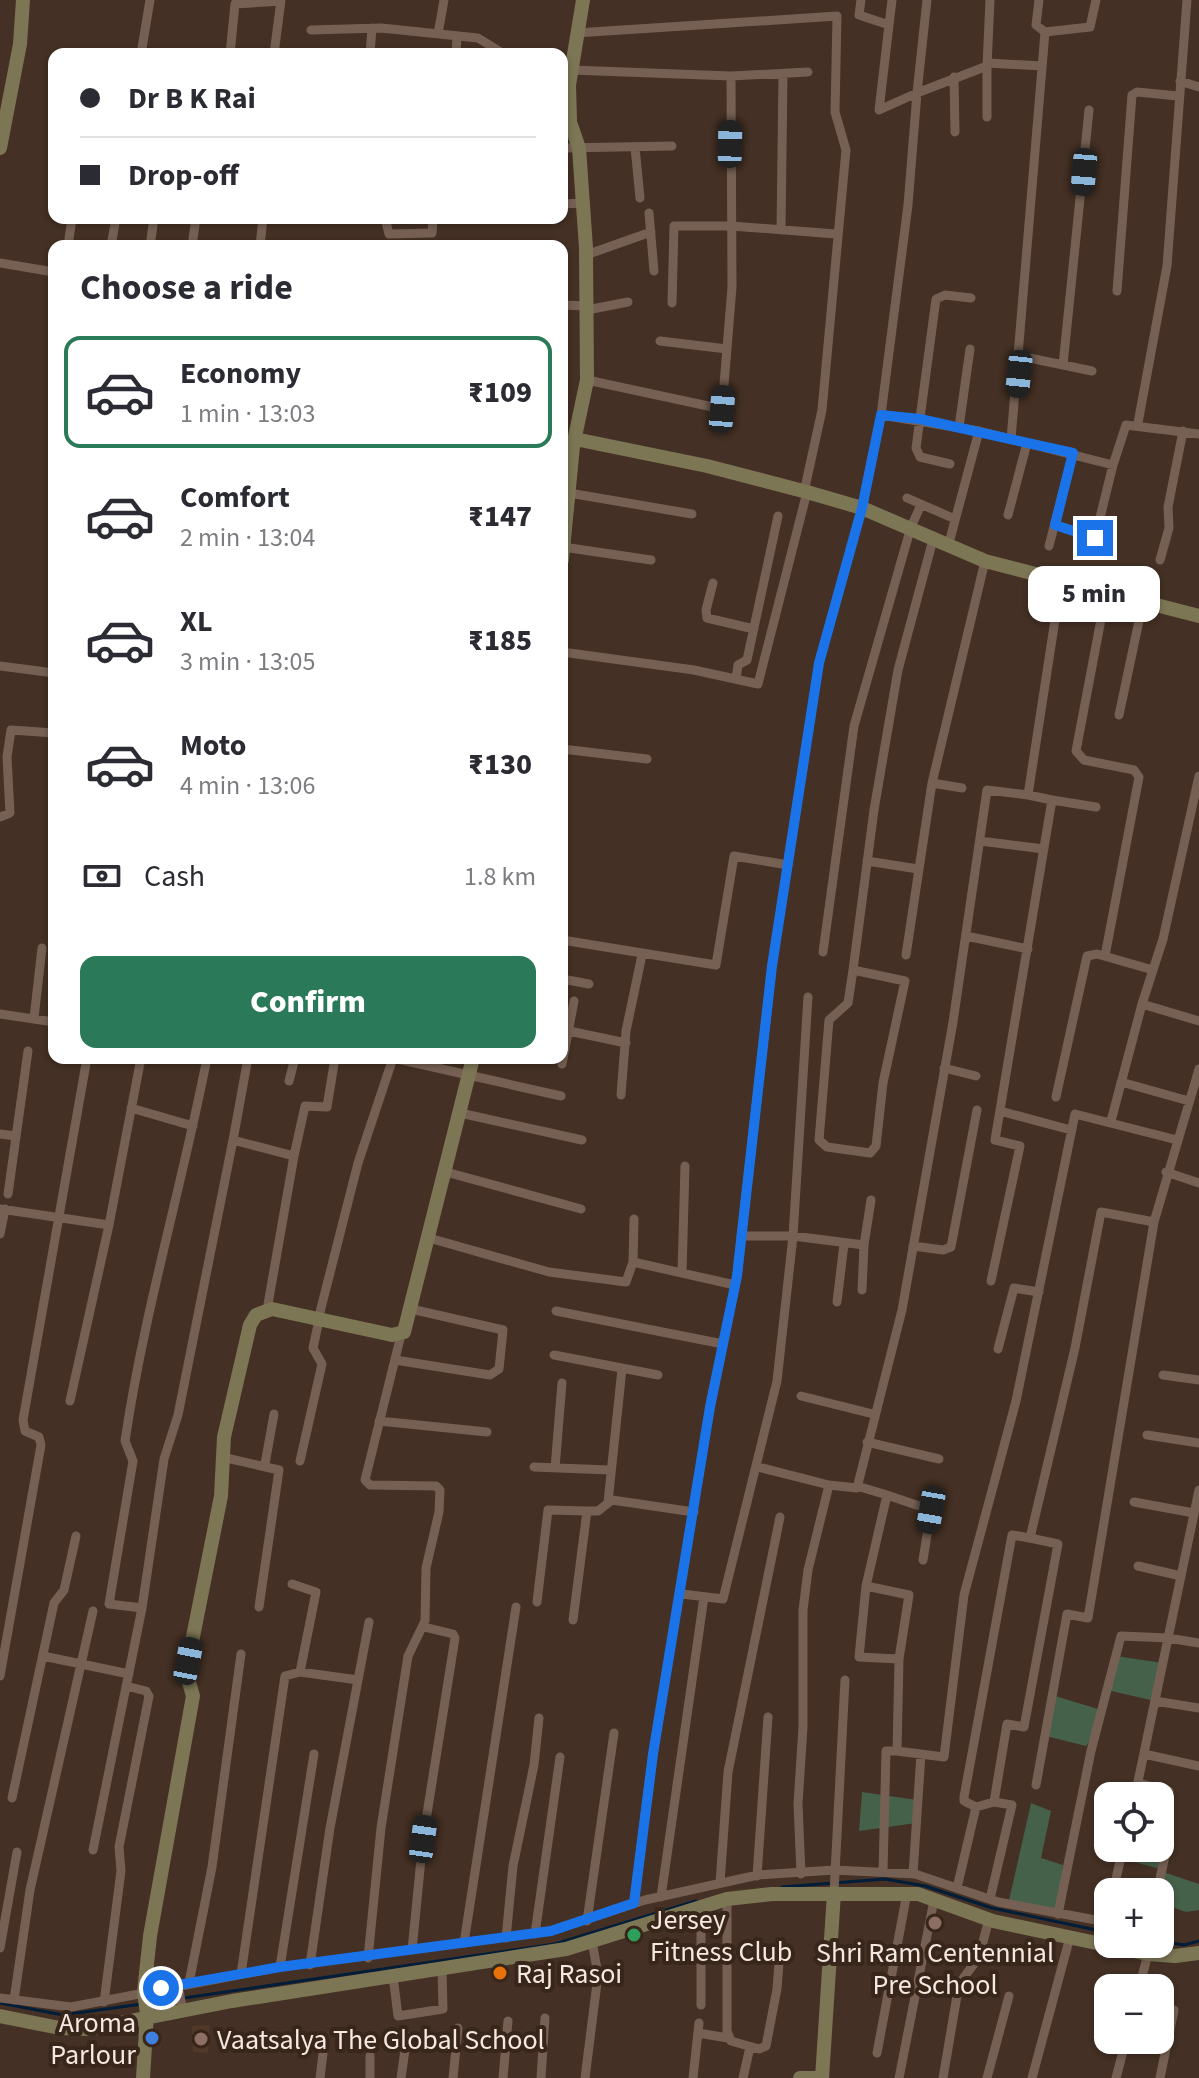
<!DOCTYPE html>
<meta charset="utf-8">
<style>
:root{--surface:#fff;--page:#f7f7f7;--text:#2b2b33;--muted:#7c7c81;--line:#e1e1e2;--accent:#2a7958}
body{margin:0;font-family:"Source Sans 3",sans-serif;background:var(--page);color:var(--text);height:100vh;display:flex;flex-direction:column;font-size:30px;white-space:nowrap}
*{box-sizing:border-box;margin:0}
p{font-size:26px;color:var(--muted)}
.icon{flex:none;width:44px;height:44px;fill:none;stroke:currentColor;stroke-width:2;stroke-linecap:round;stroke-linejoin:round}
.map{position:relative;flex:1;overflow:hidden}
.side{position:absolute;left:48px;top:240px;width:520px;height:824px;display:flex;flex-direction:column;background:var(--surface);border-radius:16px;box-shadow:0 2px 6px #0004}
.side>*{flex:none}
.banner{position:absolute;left:48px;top:48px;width:520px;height:176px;border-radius:16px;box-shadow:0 2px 6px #0004;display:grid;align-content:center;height:176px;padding:0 32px;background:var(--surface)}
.controls{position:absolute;left:1094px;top:1782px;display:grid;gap:16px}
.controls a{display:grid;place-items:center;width:80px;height:80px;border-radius:16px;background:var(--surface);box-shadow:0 2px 6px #0004;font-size:40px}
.end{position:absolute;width:36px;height:36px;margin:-18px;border:10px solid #1a73e8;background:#fff;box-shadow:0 0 0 4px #fff}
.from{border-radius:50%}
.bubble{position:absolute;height:56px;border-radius:16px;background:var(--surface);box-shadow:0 2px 6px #0004;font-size:26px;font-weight:800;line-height:56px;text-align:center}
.car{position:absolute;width:24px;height:48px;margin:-24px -12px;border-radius:10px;box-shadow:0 0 6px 2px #0007;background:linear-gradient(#222 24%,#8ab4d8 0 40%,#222 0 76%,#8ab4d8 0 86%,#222 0)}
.banner b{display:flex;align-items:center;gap:28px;height:76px;font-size:30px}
.banner b+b{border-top:2px solid var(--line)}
.banner i{width:20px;height:20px;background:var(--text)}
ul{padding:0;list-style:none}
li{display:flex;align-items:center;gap:24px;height:112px;margin:0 16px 12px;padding:0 16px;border:4px solid transparent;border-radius:16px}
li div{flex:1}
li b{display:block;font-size:30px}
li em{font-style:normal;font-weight:800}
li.selected{border-color:var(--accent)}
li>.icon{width:72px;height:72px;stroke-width:1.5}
h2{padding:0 32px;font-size:36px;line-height:96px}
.pay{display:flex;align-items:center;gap:20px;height:88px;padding:0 32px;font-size:30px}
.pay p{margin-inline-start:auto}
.cta{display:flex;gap:16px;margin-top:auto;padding:16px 32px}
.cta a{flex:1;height:92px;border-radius:16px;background:var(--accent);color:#fff;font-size:32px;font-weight:800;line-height:92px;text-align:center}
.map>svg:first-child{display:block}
.built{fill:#513929}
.green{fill:#45614a}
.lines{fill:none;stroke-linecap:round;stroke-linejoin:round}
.stream{stroke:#001d39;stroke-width:3}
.street{stroke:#766053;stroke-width:9}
.secondary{stroke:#7d7655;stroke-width:14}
.route{stroke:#1a73e8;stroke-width:10}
.education-dot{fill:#8d6e63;stroke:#39261a;stroke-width:3}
.leisure-dot{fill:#2e9e5b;stroke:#39261a;stroke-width:3}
.food-dot{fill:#e8710a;stroke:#39261a;stroke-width:3}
.shop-dot{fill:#3f7fe0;stroke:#39261a;stroke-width:3}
.labels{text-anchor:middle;stroke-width:8;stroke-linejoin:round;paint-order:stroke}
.poi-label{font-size:28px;fill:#f5e8e0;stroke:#39261a;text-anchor:start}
</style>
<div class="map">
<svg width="1199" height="2078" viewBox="0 0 1199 2078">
<rect width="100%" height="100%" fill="#443024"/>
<path class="built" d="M210,2025L208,2053L193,2052L192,2026Z"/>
<path class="green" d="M1116,1656L1163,1663L1155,1701L1107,1690Z
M1055,1696L1098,1709L1094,1735L1086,1746L1046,1736Z
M862,1792L917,1800L916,1823L859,1831Z
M1031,1803L1051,1811L1041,1858L1063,1865L1056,1911L1008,1905Z
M1160,1837L1169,1838L1161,1869L1122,1859L1125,1848H1160Z
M1163,1872L1199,1884V1910L1186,1912L1160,1903Z"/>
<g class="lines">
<path class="stream" d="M782,1887L885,1879L925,1886L992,1908L1096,1930
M1160,1941L1184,1945L1199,1941
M0,2003L63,2015L142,2004
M150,2003L555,1944L696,1901"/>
<path class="street" d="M927,0L917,93L987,66L990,0
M1039,0L1036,25L1045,32
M889,25L892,0
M311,30L381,28L478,38L504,54
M576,33L837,16L835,112L846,150L822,410L804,492
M438,34L444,0
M141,54L150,0
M230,54L235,4L281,1
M274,54L281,0
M370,54L372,28
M456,54L457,36
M988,63L1042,66
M987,66V117
M571,70L731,76L808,72
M954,77L955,132
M1180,81L1199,87
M635,147L640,198
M562,148L672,146
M562,204L583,203
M649,213L654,271
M385,218L389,234L432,233L433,218
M781,230L783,74
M68,246L72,218
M111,246L116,218
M150,246L154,218
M192,246L196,218
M260,246L263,218
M586,255L651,232
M0,263L54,272
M1117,291L1132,95L1137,92L1178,96
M672,303L674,226H731L836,234
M562,305L586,306
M587,310L628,302
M660,341L727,349
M53,344L54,335
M1020,356L1092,371
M1063,365L1089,110
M587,380L722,409L732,287L731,76
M881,415L979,431L949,543
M1138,423L1167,266L1187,0
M959,427L970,349
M979,431L1113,465L1126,425L1199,434
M1011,439L1045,32L1090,27L1096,0
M950,464L920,457L916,448L936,299L945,295L971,298
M569,493L692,514
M907,498L955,519
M1008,515L1027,443
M1055,525L1095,538L1113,465
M1049,546L1073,453
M563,547L651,560
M1160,560L1169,528L1168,507L1183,431
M713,583L706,610L707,618L754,629
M562,652L694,670L758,684L807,492
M0,666L54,673
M736,679L738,665L747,660L778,516
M1119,715L1143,602
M562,749L647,759
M1199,776L1163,939L1142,1004L1199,1021
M932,783L962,788
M1052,800L1096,807
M0,817L10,813L7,757L11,730L54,733
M980,841L1044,849
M867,861L918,869
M966,936L1028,949
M562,940L716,965L734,856L788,865
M823,952L854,726L911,527L921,505
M906,955L932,783L985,561
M1105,956L1139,777L1134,770L1084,760L1076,751L1106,593
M853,970L848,1003L829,1020L819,1140L827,1147L870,1153L876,1146L883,1083L905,981L853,970L874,810L898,670L934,536
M562,979L589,984
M0,1014L54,1022
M34,1018L42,948
M569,1031L626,1043
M248,1058L233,1140L294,1156L267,1310
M393,1058L561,1096
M562,1064L574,1001
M944,1068L976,1076
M289,1081L295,1058
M1121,1082L1189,1101
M621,1095L626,1031L642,955
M1056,1097L1087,956L1097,954L1153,970
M131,1108L193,1126
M1000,1111L1071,1130
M460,1113L582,1140
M1111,1121L1142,1004
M0,1134L16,1136
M294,1156L305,1106L327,1107L335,1058
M446,1172L581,1209
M1166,1172L1199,1183
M8,1194L28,1051
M0,1209L109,1225L141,1058
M0,1234L5,1209
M741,1236H793L864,1245L862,1290
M429,1238L549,1272L626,1282L633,1262L634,1219
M864,1245L871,1200
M913,1246L943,1250L951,1247L977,1110
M633,1262L735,1285
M682,1273L685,1166
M991,1281L1020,1146L995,1140L1052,800L1028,795L1061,581
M837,1302L844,1244
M556,1311L723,1344
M318,1320L358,1163L393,1058
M998,1349L1014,1288L1039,1292
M554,1355L658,1375
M395,1360L490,1375L499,1369L503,1330L411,1309
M1163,1375L1199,1380
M801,1396L873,1414
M70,1401L109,1225
M379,1421L487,1432
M1147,1435L1199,1443
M867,1442L939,1459
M222,1457L279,1470L259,1607
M300,1461L322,1364L313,1348L319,1320
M265,1464L274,1414
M534,1467L609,1470
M758,1467L829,1485
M555,1468L562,1383
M857,1486L887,1495L866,1586L859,1657L899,1659
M887,1495L931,1510L923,1560
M608,1502L622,1369
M1134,1502L1194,1513
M587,1511H598L612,1500L694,1512
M1138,1566L1181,1576
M292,1584L316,1592L300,1672
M866,1586L909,1595L899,1659L897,1751L944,1757L964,1595L1016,1401L1075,1114L1177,1140
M682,1594L723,1599L777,1381L793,1236L808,997
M537,1602L548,1510L587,1511L573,1620
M142,1608L109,1604L133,1461L125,1441C144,1312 182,1186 207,1058
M43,1656L129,1674
M0,1676L41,1445L39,1437L25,1431L23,1420L87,1058
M1155,1701L1199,1708
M1144,1754L1199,1766
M1138,1783L1169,1791
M1036,1785L1067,1614L1088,1618L1154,1222L1199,1069
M1135,1796L1199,1490
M12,1798L54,1603L64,1590L76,1536
M976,1807L994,1802L1007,1724L1024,1727L1058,1544L1030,1538
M93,1850L142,1608L164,1459L178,1415L233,1140
M883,1872L886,1751H897
M801,1874L798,1804L803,1727V1610L808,1570L829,1485L857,1488L902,1310L953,1022L987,790L1028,795
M913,1874L921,1754
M757,1876L768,1717
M720,1883L728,1772L780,1517
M957,1888L976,1807L964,1801V1797L1012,1535L1030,1538L1075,1348L1101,1212L1154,1222
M1113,1892L1123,1848
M1157,1892L1165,1856
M834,1893L845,1680
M661,1897L704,1597
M727,1899V2031L731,2041L759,2049L766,2046L777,1989L780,1950
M990,1899L1012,1805L994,1802
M634,1903L653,1754L710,1407L737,1276L772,966L819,663L862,508L881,415L908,205L917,93L879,110L889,25L859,15L861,0
M701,1907V2005
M1058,1914L1091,1751L1121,1636L1168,1638L1199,1643
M587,1921L614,1733
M1100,1923L1108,1908
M535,1934L560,1757
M506,1938L513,1866L534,1765L539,1718
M464,1943L516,1607
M0,1948L17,1852
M412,1950L423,1839L455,1638L453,1634L424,1627
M368,1958L381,1828L408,1656L425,1621L426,1568L439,1512L440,1490L436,1486L370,1485L365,1480L401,1335
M310,1965L330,1828L369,1622
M280,1967L314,1754
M241,1974L285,1676L300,1672L358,1680
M393,1976L398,2016L443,2009L442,1969
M189,1983L212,1867L241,1654
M178,1985L183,2012
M1139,1988L1148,1954
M0,1998L71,2007L280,1967L551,1931L645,1900L758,1875L834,1870L915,1874L998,1902L1096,1920L1100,1923L1097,1943
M14,2000L30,1890L93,1611
M104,2002L121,1871L119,1847L149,1696L146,1691L126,1686
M698,2033L728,2038
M877,2053L907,1893
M370,2056V2078
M320,2078L324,2045
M401,2078L407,2036
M453,2078L458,2028
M503,2078L508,2021
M541,2078L545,2018
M585,2078L598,1975L592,1941
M693,2078L699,2023
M743,2078L750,2047
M899,2078L934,1900
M943,2078L959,1984L979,1957L989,1919
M987,2078L1009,1996
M1032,2078L1070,1937
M1116,2078L1126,2040
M1160,2078L1174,2010"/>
<path class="secondary" d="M0,148L20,44L23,0
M575,439L707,466L807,492L862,508L985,561L1199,616
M562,560L573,446L587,380L586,248L579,148L570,122L569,85L583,0
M0,2016L60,2028L89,2029L232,2001L566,1949L727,1899L772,1894H918L993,1921L1148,1954L1175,1956L1199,1953
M143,2078L147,2014L144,1992L150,1936L193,1696L186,1672L221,1496L224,1437L250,1325L256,1315L272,1309L392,1335L404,1332L473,1058
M800,2078H822L834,1893"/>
</g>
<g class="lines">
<path class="route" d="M161,1988L280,1967L551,1931L634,1903L653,1754L710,1407L737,1276L772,966L819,663L862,508L881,415L920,419L1073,453L1055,525L1095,538"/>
</g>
<g class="education-dot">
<circle cx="935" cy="1923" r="8"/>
<circle cx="201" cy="2039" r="8"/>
</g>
<circle class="leisure-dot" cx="634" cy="1935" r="8"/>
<circle class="food-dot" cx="500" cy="1973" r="8"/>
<circle class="shop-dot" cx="152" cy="2038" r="8"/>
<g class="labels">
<g class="poi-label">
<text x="650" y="1929">Jersey<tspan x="650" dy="32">Fitness Club</tspan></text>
<text x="935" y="1962" text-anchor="middle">Shri Ram Centennial<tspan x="935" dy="32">Pre School</tspan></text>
<text x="516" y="1983">Raj Rasoi</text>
<text x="136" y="2032" text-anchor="end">Aroma<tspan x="136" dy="32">Parlour</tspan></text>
<text x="217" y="2049">Vaatsalya The Global School</text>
</g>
</g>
</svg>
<div class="controls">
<a><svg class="icon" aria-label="locate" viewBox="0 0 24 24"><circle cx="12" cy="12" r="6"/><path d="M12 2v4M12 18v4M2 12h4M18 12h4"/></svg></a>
<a>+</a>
<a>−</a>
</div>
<i class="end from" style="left:161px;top:1988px"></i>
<i class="end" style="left:1095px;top:538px"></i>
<div class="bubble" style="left:1028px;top:566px;width:132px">5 min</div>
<i class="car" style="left:730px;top:144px;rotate:1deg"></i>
<i class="car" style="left:1084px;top:172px;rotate:185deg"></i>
<i class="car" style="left:1019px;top:374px;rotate:186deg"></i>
<i class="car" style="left:722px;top:409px;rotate:5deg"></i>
<i class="car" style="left:931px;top:1510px;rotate:190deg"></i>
<i class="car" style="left:188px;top:1661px;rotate:11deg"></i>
<i class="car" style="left:423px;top:1839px;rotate:8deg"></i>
<div class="banner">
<b><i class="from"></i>Dr B K Rai</b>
<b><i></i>Drop-off</b>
</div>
<section class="side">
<h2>Choose a ride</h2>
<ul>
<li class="selected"><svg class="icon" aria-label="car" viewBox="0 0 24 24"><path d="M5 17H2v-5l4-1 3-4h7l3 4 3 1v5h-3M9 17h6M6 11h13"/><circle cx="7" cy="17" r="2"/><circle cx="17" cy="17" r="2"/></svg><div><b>Economy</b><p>1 min · 13:03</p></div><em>₹109</em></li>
<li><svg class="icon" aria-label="car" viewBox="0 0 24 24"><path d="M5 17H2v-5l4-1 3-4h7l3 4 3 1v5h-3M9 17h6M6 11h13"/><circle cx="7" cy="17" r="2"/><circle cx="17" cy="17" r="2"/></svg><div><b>Comfort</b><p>2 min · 13:04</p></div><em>₹147</em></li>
<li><svg class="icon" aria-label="car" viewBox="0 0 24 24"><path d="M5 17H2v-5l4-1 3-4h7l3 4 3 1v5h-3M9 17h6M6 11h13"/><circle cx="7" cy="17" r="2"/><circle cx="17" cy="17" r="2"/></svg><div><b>XL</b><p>3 min · 13:05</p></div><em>₹185</em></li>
<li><svg class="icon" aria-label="car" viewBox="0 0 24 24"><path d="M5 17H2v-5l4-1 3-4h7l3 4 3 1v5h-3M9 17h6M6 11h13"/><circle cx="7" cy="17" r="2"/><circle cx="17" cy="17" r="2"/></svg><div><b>Moto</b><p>4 min · 13:06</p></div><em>₹130</em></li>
</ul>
<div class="pay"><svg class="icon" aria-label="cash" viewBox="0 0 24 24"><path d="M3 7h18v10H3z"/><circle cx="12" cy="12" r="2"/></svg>Cash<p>1.8 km</p></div>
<div class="cta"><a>Confirm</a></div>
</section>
</div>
